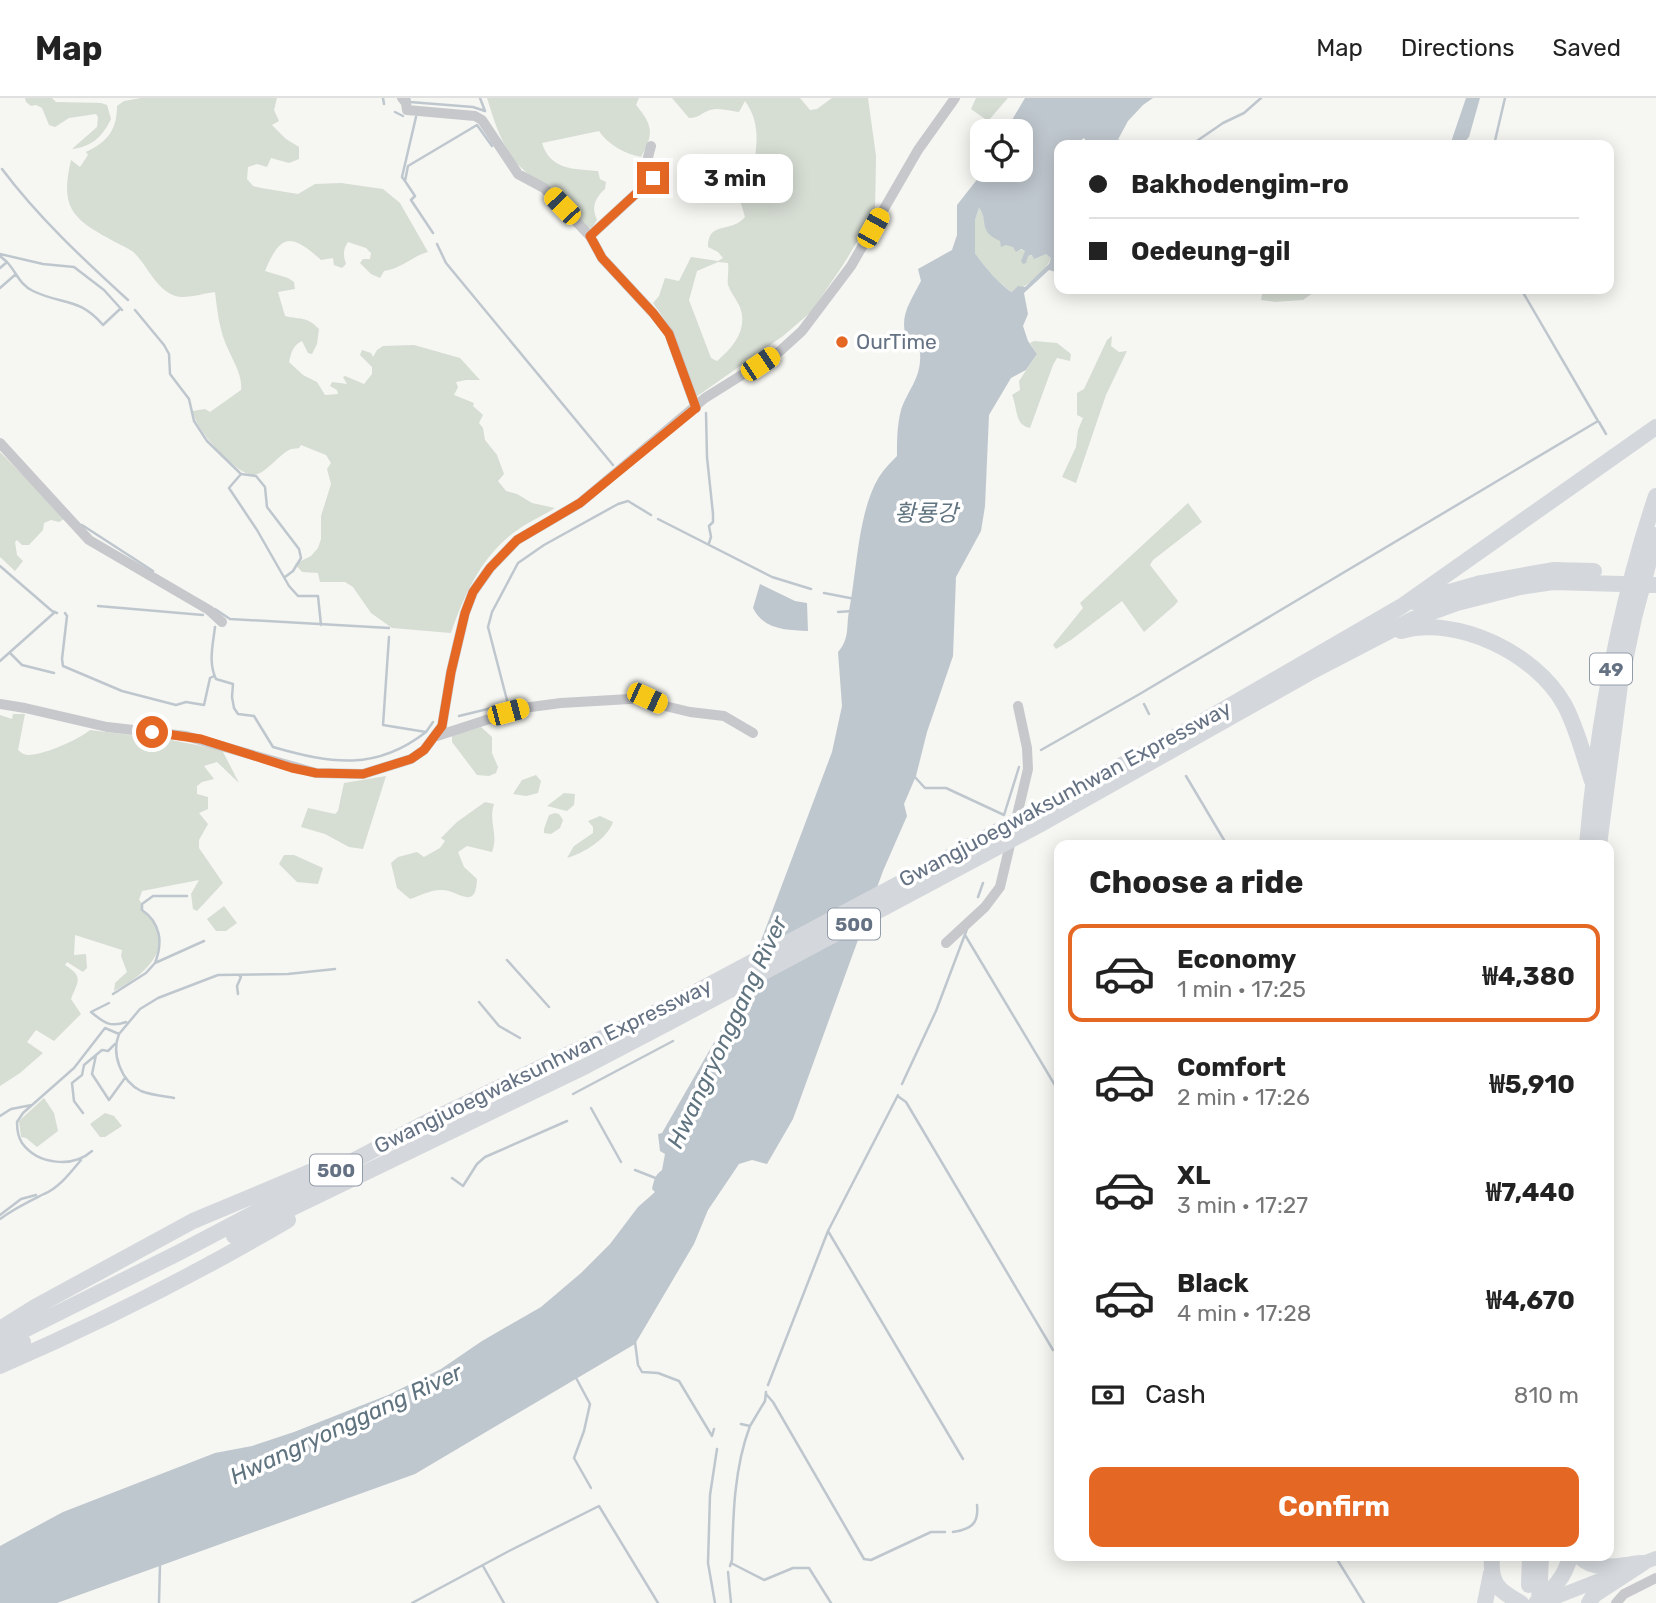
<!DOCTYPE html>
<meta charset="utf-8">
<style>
:root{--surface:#fff;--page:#f6f6f6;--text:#222;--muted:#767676;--line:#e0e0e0;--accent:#e56724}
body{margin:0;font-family:Rubik,"Noto Sans KR",sans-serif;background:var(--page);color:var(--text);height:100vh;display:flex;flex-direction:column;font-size:26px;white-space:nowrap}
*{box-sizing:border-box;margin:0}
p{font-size:23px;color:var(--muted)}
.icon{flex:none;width:38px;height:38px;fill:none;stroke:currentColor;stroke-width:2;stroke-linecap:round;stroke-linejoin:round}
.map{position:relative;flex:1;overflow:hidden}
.panel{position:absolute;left:1054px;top:742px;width:560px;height:721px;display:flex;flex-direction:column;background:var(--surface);border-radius:14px;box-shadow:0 4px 18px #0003}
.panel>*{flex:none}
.top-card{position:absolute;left:1054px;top:42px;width:560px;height:154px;border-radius:14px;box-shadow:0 4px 18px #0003;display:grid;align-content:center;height:154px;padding:0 35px;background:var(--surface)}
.buttons{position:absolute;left:970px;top:21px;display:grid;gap:14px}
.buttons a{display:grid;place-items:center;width:63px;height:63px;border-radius:14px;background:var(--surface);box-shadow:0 4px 18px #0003;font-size:35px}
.end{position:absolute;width:32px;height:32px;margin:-16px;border:9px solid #e56724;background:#fff;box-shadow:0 0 0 4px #fff}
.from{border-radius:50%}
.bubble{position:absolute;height:49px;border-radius:14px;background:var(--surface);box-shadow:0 4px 18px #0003;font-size:23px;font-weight:700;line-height:49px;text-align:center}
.car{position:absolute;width:21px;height:42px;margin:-21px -10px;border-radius:9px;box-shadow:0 0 5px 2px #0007;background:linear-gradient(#f5c518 24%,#345 0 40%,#f5c518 0 76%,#345 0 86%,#f5c518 0)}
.top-card b{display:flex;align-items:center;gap:24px;height:66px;font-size:26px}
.top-card b+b{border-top:2px solid var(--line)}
.top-card i{width:18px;height:18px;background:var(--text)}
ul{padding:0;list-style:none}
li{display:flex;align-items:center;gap:21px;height:98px;margin:0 14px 10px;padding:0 21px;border:4px solid transparent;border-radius:14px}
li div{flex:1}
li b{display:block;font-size:26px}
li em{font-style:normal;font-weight:700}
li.active{border-color:var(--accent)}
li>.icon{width:63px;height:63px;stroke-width:1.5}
h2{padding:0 35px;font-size:32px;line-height:84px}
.pay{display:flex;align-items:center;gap:18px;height:77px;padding:0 35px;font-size:26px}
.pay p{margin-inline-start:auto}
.button{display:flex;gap:14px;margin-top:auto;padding:14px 35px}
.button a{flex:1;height:80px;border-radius:14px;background:var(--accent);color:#fff;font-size:28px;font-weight:700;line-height:80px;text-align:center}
header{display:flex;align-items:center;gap:42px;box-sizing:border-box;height:98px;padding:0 35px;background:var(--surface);border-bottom:2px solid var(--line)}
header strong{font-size:33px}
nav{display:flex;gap:38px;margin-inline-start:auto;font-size:24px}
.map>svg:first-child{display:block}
.green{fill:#d6ddd3;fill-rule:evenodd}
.water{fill:#bfc7ce;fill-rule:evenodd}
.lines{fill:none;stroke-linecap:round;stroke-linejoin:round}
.stream{stroke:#bfc7ce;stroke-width:2.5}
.minor{stroke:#c6c8cc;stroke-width:10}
.major{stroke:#d4d8dc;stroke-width:14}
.highway{stroke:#d4d8dc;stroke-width:16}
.route{stroke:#e56724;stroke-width:9}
.poi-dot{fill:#e56724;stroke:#fff;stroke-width:2.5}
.labels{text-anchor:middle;stroke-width:7;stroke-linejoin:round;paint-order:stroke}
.shield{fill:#fff;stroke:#939ca9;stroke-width:2}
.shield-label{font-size:19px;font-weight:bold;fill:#657284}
.poi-label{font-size:21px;fill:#657284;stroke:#fff;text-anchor:start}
.street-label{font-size:21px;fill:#657284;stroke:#fff}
.water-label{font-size:23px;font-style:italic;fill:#607480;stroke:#fff}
</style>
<header>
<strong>Map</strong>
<nav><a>Map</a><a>Directions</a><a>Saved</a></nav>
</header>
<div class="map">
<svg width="1656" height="1505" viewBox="0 0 1656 1505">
<rect width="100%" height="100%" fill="#f6f6f2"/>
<path class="green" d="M25,0H52L56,4L101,5L107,7L111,21C103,38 92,49 72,51L97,29L98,19L96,16L69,20L55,29L49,27L42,10L36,7L31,8L26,4Z
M141,0H277L274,12L279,23L272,27L286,41L299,49V61L289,65L271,60L267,69L257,66L248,69L247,81L253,88L261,90L298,96L315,86L341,85L383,91L400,105L428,154C412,158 403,170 384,173L380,180L371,176L360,165L363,161H370L371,155L366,150L348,144C343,151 343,157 346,166L342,170L334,167L333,160L321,162C292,136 281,134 265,173L288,180L294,184L295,191L278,194L285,218C302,222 306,218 319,231L317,246L312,256L308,255L302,243C293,247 291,255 289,264L303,277L317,284L325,297L338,296L337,292L330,288L332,284L347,286L343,279L345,278L364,286L372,276V269L360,257L362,252L371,255L373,259L377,252L383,248L414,247L460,260L480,282H466L456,284L458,289L454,297L474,305L473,308L483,317L479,325L483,330L485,342L497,357L504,376L498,383L506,393L517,396L532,405L555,410C542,418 528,424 516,433C482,457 464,497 451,535L392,530L371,515L353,489L345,484H320L318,475L302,474L295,466L311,458L318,450L321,441V418L331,386L327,371L331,365L326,357L301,347L299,350C296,351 292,350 289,352C279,357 265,376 254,377C237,378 193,329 193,313L205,311L210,314L241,292C243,276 231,260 225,244C219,228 217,211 215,194C205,195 193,199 183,199C158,199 148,166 132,153C124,148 116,145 108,140C69,119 61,106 71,62L80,69L88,57L86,54C108,44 117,31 117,8L124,3Z
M487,0H639L636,7C653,27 654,36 641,59C626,56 608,47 599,33L542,45C550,72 574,71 598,73L600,81L606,84L605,91C595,100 591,109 597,122L592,130L586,129L516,65C501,45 494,23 487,0Z
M672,0H800L810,12L817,11L832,0H868L876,58L875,114L843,167L811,214L783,238L696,299L674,235L653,205L659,198L665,180L679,183L691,159L718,163L723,160L718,154L708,149C708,122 731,136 745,119L739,99L741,83L751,81C756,53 763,28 745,3L739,14C730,13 719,9 710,12C701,15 699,20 689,20ZM718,164L728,165C729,173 727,182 728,187C730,193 736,201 739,207C749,229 735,248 717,263L711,260L689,202L697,173Z
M976,0H1008L988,23L971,11Z
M979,110L983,115V118C999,140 999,144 1025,153L1027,162V158L1046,156L1051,160C1045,175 1027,189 1012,194C1002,188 981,166 975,155V122Z
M1263,191H1318L1303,202L1275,204L1261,202Z
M1112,238L1111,248L1119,254L1127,253L1106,297L1076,385L1062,379L1076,349L1078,332L1083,320L1077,317V295L1084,291L1107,242Z
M1034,243L1057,245L1071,256L1070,263L1057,260L1053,267L1030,330C1014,327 1018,310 1012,297L1020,292L1019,283L1037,256L1030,245Z
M0,354L63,417L64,421L59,424L51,422L44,425L43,432L29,447H22L17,442L15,444L17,457L23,463L15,473L0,459Z
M1188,405L1202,424L1153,462L1150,467L1178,503L1175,507L1144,534L1122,503L1071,542L1056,551L1053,547L1083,510L1080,505Z
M13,616H25L18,652C22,655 22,656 27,657C42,658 80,641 90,632L171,642L222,652L239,685L217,664L204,668L214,681L202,684L197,688V696L208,699V711L199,715L208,726L199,742V750L223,785L197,813L193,811L191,796L199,782L142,793L139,802L141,804V812C182,843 147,877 114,893L115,885L127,874L121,858L122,852L75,837L74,857L86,856L87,870L83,874L67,864L65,867C84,879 78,883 71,901L81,916L54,943L36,932L27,944L43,955L20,975L0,988V617L12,621Z
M481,629L492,639V655L498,669L496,675L489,678L477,677L452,644V637Z
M536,677L541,683L538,695L526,698L513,696L522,682Z
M386,678L363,751L349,749L325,736L301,729L308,710L335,716L338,713L344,685Z
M564,695L575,696L574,707L567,713L547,708Z
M485,704L494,706C488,725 499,736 492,754L467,748L458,754L464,769L477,781C476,814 458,792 442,792C432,791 419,798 410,801L397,790L391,765L398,759L417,754L424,759L440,750L445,743L441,740L457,724Z
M555,715L559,716L563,722L560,730L551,736L544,735V731L549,717Z
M600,718L613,724C607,741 584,755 567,760L574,748L593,735V729L588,723Z
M284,757H294L323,770L318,786L297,784L279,766Z
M224,808L237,825L226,833H216L207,821Z
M44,1000L54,1015L58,1033L37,1049L26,1040L21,1039L19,1023Z
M105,1015L114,1018L122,1028L105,1039H100L90,1026Z"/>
<path class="water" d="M1025,0H1153L1143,7L1128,23L1115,47H1089L1084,40L1074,47H1059V175L1049,172L1024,195L1028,216L1023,228L1028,243L1037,256L1026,272L1011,280L989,317L985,408L981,433L956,479L953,558L927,634L916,678L904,706L907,718L883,773L793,1021L767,1066L752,1062L739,1066L708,1112L694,1146L635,1246L415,1376L57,1505H0V1448L63,1414L215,1355L252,1348L294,1334L388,1297L441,1271L482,1243L541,1209L581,1175L610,1146L638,1109L655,1094L652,1091C654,1082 655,1077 662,1072L665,1056L660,1053L658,1036L662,1035L739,901L832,654L842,608L838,554C850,540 846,529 849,513C857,473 858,413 879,379C884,371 891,364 897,358C897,343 897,327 901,312C908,291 922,280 920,254L911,251C896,222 908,208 921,183L918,171L952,152L957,137V107L979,79L985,78L988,72H1020V33H997L1009,27ZM979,110C989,121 977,133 1000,143L1001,149L1006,147L1013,149L1016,154L1021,151L1025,153L1021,163L1023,166L1026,165L1028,158L1032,157L1034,161L1046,156L1051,160L1049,166L1025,189L1018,188L1012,194C1002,189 981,165 975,155V122Z
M1466,0H1480L1469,39L1462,47H1456L1451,44Z
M760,486L795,503L807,505L808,533C786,532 764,532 753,510Z"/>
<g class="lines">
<path class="stream" d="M383,0L384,6
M409,0L410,4L473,9L485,13L480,0
M395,14L403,18
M1116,42L1130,47
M1191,47L1223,25L1244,15L1261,0
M1494,47L1505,0
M2,71C38,119 83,161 128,202
M405,83L402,79L416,19
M433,135L411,102L415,98L405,83L408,68L477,27L492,48
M437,146L446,165L613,367
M0,156L43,166L74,169L104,192L122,212
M0,158L7,164L0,170
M7,164C17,175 19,186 33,193C62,207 79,199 103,227L120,211
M0,190L16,176
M135,212L164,247L169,256L170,276L189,301L194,323L207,343L241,376L229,390L257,432L289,488L298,498H318L321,527
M706,315L707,359L713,416V424L709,428L711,439L709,445
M1599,324L1606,336
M241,376L256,378L265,389L267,409L299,451L301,460L293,473L285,479
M658,421L772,479L811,491
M82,427L153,473
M0,468L52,513L57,515
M824,495L855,501
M98,508L203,517
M215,511L230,521L389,530
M838,514L852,513
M65,515L67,518L62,561L63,568L122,593L176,607L186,604L204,607L210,580L214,578
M215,529C213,546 208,565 216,581L233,586L232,599L234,610L238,616L254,618L273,649C332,666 376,673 426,634
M389,539L383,627L426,634L433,624
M10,555L22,567L54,575
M0,563L55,514
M1144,606L1149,616
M459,618L508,606L488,529L492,514L518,465L544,447L618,406L628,403L651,417
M1041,652L1138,597L1598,323L1521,191
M913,677L925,690H946L1004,717L1019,669
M1186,678L1227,747
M978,799L983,785
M965,837L1059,994
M507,862L549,909
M155,865C163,845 161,825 142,812V806L153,798H187
M113,896L146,875L155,865L204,843
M238,896L237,888L241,879L239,877
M479,904L499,928L520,940
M109,905L91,914C103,924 110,930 126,924
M119,936C111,956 121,983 141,993C151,997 163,998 174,1000
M96,957L92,976L109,1002L125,980
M902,986L936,913L967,831
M573,996L673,943
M899,999L906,1004L1053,1252
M591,1010L621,1064
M83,1015L74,1003L72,985L82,977L84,967L102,952L108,953L115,946
M0,1018L11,1011L32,1007
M92,1053C73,1070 38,1067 22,1045C18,1039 17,1031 17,1024L23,1015L74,970L105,930L119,936L140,911L158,900L218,877L288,876L335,871
M635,1072L658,1081
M452,1080L463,1088L477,1066L485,1059L567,1023
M0,1117L21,1101L36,1097
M0,1121C15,1110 28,1104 44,1096C59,1090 71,1074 81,1062
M828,1133L963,1361
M635,1244L638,1267L642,1274L658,1275L679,1283L712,1338
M575,1278L590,1306L584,1333L574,1360L591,1390
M768,1287L828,1133L898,997
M766,1296L773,1304L864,1461L871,1462L931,1434H945
M741,1326L750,1328L765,1303L766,1294
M712,1338L714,1331
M953,1434C971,1431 979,1426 977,1407
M1335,1458L1364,1505
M731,1465L764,1482L793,1470H809L831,1505
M483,1468L504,1505
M730,1468L732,1462C733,1418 734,1370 750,1328
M728,1474L731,1505
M159,1505L160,1466
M412,1505L509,1453L599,1408L658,1505
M715,1505L708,1465L710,1397L717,1351"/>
<path class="minor" d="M402,0L406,5L407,12L475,18L482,22L518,76L544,90L590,138
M651,48L647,63L653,80L590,138L602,160L653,215L669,235L696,310
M0,345L89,442L209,512L222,524
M0,606L25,610L107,629L186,638L316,675L363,676L411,661L424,652L442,628L451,574L465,515L473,494L490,470L517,442L580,405L705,300L780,253L802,233L851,168L918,52L955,0
M437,638L523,610L561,605L647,600L665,608L690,614L724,618L753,635
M946,845L985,809L1000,789L1028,671L1027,650L1018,608
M1616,1505L1624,1496L1656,1480"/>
<path class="major" d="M1541,1505L1656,1460"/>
<path class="highway" d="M1414,504L1481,485L1553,472L1594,473
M1401,533C1458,517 1536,556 1564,606C1576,627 1584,659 1592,683
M1587,747C1597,629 1618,511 1656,398
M1599,747L1620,587L1634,520L1656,437
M234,1138L586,968L668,925L1039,727L1309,575L1413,521L1457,505L1520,489L1553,484L1656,487
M0,1231L35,1209L193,1123L322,1069
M0,1244L180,1154L421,1027L675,905L1195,628L1402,508L1656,329
M0,1257L23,1244
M0,1268C101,1224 193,1178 288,1122
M1492,1458C1490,1485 1497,1492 1521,1505
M1579,1458C1596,1475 1620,1467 1641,1465
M1529,1487L1530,1458
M1485,1505L1491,1475
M1536,1505C1553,1491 1565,1480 1570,1458
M1539,1505L1541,1458
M1589,1505L1594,1497L1643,1465"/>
</g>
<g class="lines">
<path class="route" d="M152,634L201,641L292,670L316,675L363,676L411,661L424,652L442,628L451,574L465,515L473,494L490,470L517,442L580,405L696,310L669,236L653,215L602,160L590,138L653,80"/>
</g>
<circle class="poi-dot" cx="842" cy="244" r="7"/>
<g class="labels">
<g class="shield">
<rect x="1590" y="555.5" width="42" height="31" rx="5"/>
<rect x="828" y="810.5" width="52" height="31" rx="5"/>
<rect x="310" y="1056.5" width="52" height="31" rx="5"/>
</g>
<g class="shield-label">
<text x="1611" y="578">49</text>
<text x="854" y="833">500</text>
<text x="336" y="1079">500</text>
</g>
<g class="poi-label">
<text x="856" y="251">OurTime</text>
</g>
<g class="street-label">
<text transform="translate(1065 696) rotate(-28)" y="7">Gwangjuoegwaksunhwan Expressway</text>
<text transform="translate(543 968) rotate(-26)" y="7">Gwangjuoegwaksunhwan Expressway</text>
</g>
<g class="water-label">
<text x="926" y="423">황룡강</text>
<text transform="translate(727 934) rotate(-65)" y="8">Hwangryonggang River</text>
<text transform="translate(346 1326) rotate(-25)" y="8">Hwangryonggang River</text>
</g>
</g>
</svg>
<div class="buttons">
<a><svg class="icon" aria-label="locate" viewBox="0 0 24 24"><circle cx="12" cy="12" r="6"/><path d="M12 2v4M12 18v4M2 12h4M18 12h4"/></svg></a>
</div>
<i class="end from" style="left:152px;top:634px"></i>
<i class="end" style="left:653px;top:80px"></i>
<div class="bubble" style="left:677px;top:56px;width:116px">3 min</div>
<i class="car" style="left:562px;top:108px;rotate:316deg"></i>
<i class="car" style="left:873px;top:130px;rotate:29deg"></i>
<i class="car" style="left:760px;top:266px;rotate:56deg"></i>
<i class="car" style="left:647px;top:600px;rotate:115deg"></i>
<i class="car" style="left:508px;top:614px;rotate:75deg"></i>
<div class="top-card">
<b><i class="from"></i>Bakhodengim-ro</b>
<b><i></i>Oedeung-gil</b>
</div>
<section class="panel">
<h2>Choose a ride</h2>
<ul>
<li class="active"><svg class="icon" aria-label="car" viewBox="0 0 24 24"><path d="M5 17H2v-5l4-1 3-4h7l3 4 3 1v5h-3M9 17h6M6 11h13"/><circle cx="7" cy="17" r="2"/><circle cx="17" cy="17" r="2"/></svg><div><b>Economy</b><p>1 min · 17:25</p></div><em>₩4,380</em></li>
<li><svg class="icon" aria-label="car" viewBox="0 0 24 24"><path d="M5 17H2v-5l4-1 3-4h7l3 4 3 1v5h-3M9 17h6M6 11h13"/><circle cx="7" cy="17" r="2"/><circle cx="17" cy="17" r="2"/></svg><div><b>Comfort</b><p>2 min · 17:26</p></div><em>₩5,910</em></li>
<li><svg class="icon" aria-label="car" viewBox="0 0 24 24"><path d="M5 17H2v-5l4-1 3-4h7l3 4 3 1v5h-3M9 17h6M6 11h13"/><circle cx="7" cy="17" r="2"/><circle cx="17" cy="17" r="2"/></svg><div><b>XL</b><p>3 min · 17:27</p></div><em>₩7,440</em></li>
<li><svg class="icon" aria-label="car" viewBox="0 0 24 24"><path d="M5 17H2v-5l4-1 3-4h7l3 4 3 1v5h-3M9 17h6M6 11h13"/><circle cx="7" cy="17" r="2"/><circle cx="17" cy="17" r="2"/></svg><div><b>Black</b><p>4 min · 17:28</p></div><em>₩4,670</em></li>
</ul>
<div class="pay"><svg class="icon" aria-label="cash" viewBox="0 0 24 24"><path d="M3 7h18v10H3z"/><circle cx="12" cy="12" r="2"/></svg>Cash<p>810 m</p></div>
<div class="button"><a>Confirm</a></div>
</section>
</div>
